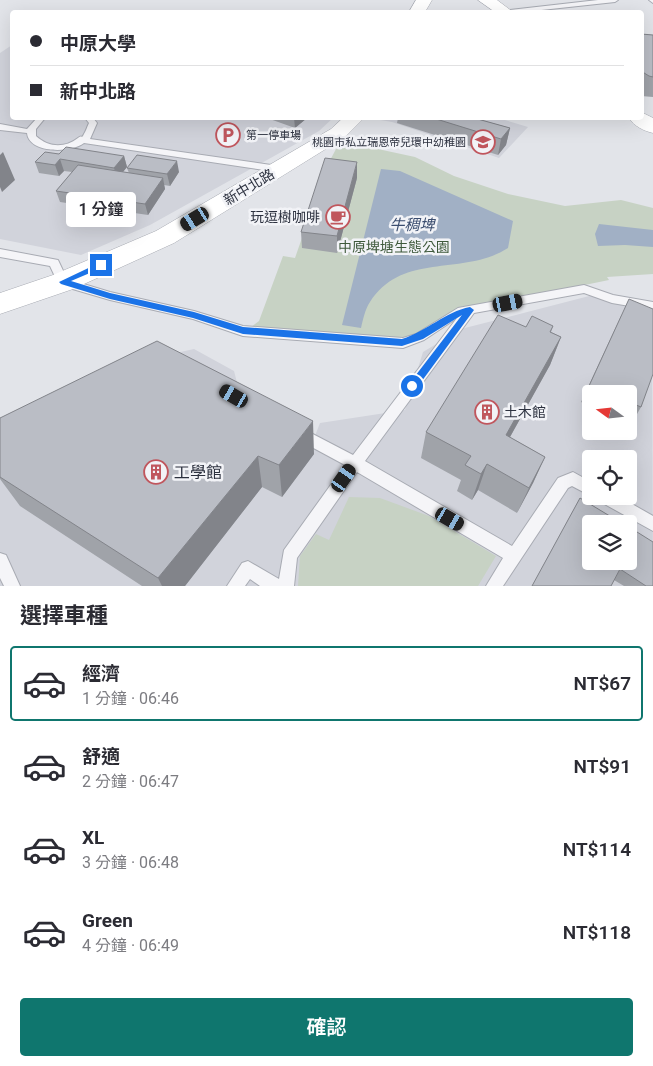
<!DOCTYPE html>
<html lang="zh-TW">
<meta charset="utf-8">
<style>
:root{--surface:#fff;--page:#f7f7f7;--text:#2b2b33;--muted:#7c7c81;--line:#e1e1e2;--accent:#0f766e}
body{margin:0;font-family:Roboto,"Noto Sans TC",sans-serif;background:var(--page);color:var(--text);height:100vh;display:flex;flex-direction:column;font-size:19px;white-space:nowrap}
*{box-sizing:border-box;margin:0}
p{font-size:16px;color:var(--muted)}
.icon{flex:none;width:28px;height:28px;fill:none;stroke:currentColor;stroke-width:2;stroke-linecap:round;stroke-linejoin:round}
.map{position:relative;height:586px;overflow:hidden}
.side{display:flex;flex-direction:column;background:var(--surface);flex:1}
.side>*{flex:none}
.hud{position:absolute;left:10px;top:10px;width:634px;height:110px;border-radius:5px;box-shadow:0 5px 20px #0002;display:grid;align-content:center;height:110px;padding:0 20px;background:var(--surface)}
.needle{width:32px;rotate:285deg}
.controls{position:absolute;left:582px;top:385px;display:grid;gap:10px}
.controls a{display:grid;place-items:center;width:55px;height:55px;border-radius:5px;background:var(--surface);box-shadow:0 5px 20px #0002;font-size:25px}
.end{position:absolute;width:22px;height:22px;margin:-11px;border:6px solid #1a73e8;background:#fff;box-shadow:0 0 0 2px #fff}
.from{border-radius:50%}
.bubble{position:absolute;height:35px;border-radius:5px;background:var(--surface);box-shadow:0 5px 20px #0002;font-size:16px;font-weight:600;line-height:35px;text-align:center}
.car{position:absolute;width:15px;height:30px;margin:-15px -8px;border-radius:6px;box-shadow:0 0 4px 1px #0007;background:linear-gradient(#222 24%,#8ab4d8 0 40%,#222 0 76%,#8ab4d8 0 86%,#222 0)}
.hud b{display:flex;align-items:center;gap:18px;height:48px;font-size:19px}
.hud b+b{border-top:1px solid var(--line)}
.hud i{width:12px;height:12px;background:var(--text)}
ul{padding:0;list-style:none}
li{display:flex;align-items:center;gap:15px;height:75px;margin:0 10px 8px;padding:0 10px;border:2px solid transparent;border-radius:5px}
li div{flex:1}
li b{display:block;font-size:19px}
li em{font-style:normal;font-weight:600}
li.selected{border-color:var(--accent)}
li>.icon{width:45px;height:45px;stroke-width:1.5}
h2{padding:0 20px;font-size:22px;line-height:60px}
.action{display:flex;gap:10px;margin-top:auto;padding:10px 20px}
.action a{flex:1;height:58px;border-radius:5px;background:var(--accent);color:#fff;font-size:20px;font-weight:600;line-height:58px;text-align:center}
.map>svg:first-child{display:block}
.built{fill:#d1d3db;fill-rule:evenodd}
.green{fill:#c7d2c4}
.water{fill:#a1b0c5}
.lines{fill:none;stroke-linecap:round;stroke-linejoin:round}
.lane-casing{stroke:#a8abb3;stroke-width:2}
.secondary-casing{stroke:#a8abb3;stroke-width:1}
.lane{fill:#f5f5f8;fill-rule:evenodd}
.secondary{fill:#fff;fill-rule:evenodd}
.wall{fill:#a0a3a9}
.shaded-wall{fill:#82848a}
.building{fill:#babdc5;stroke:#82848a}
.route{fill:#1a73e8}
.labels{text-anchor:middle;stroke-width:5;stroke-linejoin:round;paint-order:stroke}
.far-poi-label{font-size:11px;fill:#2c313f;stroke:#f2f3f7;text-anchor:start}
.street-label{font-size:14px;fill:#2c313f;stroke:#f2f3f7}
.poi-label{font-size:14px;fill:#2c313f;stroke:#f2f3f7;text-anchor:end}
.park-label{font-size:14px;fill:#3e593b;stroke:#f2f3f7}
.water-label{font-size:15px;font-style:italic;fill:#3b4d6f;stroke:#f2f3f7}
.near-poi-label{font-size:16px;fill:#2c313f;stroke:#f2f3f7;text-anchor:start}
</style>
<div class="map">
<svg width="653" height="586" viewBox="0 0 653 586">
<rect width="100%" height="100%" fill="#e2e4e9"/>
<path class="built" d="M12,45V118H333L319,131L150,225L81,255L0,239V53Z
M369,118H498L528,127L499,158L392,122Z
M597,294L652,308L653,586H0V442L176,353L194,349L234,371L240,394L313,441L320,423L405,410L423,352L461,329ZM591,394H629V431H591ZM591,459H629V496H591ZM591,524H629V561H591Z"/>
<path class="green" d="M350,143L415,157L454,176L508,194L565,206L621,200L653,208V274L607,277L609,280L565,289L448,319L415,342L251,327L259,321L283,256L295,258L327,166L336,149Z
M349,497L380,498L429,516L496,556L478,586H298L300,556L316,534L329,540Z"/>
<path class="water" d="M381,169L400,171L513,221L508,248C463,277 403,251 370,302C365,309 363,320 361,328L342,325Z
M599,224L653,230V247L625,245L598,246L595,234Z"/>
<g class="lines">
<g class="lane-casing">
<path id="lane" d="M598,0H618L615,2L523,12H507L510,10Z
M649,0H653V3Z
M37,118H45L36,129V136C49,148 65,148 78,138C83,134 81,140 84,134C86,131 87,127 89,123L85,118H93L97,123L90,139L278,166L283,169L278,172L84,143C72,153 29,154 27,133L0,130V124L27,129Z
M0,249L58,260L67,279L110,292L194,311L243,326L403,338L416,334L458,308L584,285L613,295L653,302V310L612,303L584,293L474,313L365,461L512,546L558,478L573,472L591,482V496L572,486L568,488L503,586H486L503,558L357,472L297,558L294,586H260L250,579L245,586H227L242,563L248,561L279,579L284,550L345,465L295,438L293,434L295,430L300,428L305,430L353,455L457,318L424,340L403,348L243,336L193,319L110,300L59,285L50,266L0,257Z
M597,496H618L653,516V531L599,501Z
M0,553L6,555L20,586H4L0,578Z"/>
</g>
<g class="secondary-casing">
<path id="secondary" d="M416,0H432L425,12H409Z
M478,0H497L513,12H495Z
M641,112L653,118V133C644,131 634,126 629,118H641Z
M343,118H364L345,137L174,243L73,289L0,314V293L53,275L156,231L331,129Z"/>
</g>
<use href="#lane" class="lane"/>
<use href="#secondary" class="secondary"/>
</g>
<path class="wall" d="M641,34L653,35V97L641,96Z
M267,118H307L295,128Z
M398,118H474L510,128L506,145L498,155L397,123Z
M59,154L124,156L127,167L123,172L129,173L127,168L179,172L170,186L164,185L165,189L148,215L60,202L56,191L72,172L64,171L59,176L39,173L35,162Z
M357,178L337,253L302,248L301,232Z
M621,316L641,407L632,423L629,422V394H591V407L581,402Z
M553,326L551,332L561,337L550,365L510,437L545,457L533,483L517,513L478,490L472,500L457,491L461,480L421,458L426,432L526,327Z
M0,418L314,454L282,497L262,487L185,586H142L20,506L0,479Z
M580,498L629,561L653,586H624L614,580L611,586H532Z"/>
<path class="shaded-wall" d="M294,118H307L295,128Z
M510,128L506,145L498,155L501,139Z
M3,152L15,180L2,192L0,187V155Z
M124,156L127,167L117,179L114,168Z
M60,159L64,171L59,176L55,165Z
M177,161L179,172L170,186L167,174Z
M357,162V178L337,253V236Z
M163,178L165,189L148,215L145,204Z
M561,337L550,365L496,462L506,435Z
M313,421L314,454L282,497L279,465Z
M258,456L262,487L185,586H162L158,578Z
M545,457L533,483L517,513L529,488Z
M487,464L478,490L472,500L481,474Z"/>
<path class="building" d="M641,34L653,35V77L649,76L641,71Z
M433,118H474L510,128L501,139Z
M66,147L124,156L114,168L60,159L55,165L35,162L45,152L59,154Z
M137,155L177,161L167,174L127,168Z
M325,158L357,162L337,236L301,232Z
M78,165L163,178L145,204L56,191Z
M629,299L653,309V374L641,407L629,402V394H607L589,386Z
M498,315L526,327L532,316L553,326L550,332L561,337L506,435L545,457L529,488L487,464L481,474L465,465L471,456L426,432Z
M157,341L313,421L279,465L258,456L158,578L0,477V418Z
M580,498L623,524H591V561H629V527L653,542V586H646L620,569L611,586H532Z"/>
<path class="route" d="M101,262L105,265L104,267L71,281L110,293L194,312L243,327L402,339C427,331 445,312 470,307L474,310L416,389H409V384L462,315L423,339L402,346L243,334L193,318L110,299L61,284L59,282Z"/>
<defs>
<g id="parking-ring" transform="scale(1.25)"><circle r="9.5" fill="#f2f3f7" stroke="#c0565d" stroke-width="1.5"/><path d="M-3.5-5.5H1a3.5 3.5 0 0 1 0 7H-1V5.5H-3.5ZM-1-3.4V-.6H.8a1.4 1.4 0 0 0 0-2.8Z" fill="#c0565d"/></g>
<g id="school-ring" transform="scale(1.25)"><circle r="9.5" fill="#f2f3f7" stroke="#c0565d" stroke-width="1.5"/><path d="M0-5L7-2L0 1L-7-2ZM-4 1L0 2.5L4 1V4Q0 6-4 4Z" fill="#c0565d"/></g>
<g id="cafe-ring" transform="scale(1.25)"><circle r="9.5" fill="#f2f3f7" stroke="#c0565d" stroke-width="1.5"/><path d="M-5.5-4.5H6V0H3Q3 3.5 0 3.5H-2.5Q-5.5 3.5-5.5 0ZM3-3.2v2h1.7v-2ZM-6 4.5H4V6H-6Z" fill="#c0565d"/></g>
<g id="building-ring" transform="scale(1.25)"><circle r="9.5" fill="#f2f3f7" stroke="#c0565d" stroke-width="1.5"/><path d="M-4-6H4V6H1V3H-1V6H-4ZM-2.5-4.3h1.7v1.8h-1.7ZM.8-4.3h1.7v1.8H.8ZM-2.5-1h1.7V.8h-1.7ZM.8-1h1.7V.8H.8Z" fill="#c0565d"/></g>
</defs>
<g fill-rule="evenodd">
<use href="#parking-ring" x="228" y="135"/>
<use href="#school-ring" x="483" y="142"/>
<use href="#cafe-ring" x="338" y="217"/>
<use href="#building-ring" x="487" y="412"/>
<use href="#building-ring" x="156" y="472"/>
</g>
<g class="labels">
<g class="far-poi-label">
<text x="246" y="139">第一停車場</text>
<text x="466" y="146" text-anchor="end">桃園市私立瑞恩帝兒環中幼稚園</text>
</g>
<g class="street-label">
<text transform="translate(249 187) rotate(-31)" y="5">新中北路</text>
</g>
<g class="poi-label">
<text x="320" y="222">玩逗樹咖啡</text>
<text x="504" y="417" text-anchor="start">土木館</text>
</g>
<g class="park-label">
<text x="394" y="252">中原埤塘生態公園</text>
</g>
<g class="water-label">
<text x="412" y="230">牛稠埤</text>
</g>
<g class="near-poi-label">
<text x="174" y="478">工學館</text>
</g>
</g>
</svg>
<div class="controls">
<a><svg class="needle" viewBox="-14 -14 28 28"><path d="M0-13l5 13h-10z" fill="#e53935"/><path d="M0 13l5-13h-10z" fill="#7c7c81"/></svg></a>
<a><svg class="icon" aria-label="locate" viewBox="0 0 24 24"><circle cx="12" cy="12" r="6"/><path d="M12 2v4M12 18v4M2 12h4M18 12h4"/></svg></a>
<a><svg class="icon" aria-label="layers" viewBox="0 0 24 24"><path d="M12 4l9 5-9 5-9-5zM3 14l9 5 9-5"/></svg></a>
</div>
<i class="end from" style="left:412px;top:386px"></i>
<i class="end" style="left:101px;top:265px"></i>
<div class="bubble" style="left:66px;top:192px;width:70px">1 分鐘</div>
<i class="car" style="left:195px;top:219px;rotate:239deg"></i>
<i class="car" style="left:508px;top:303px;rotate:79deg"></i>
<i class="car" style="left:234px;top:396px;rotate:300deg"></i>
<i class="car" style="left:344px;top:478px;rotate:35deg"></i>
<i class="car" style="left:450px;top:519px;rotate:120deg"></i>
<div class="hud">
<b><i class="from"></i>中原大學</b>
<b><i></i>新中北路</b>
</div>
</div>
<section class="side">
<h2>選擇車種</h2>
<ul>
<li class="selected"><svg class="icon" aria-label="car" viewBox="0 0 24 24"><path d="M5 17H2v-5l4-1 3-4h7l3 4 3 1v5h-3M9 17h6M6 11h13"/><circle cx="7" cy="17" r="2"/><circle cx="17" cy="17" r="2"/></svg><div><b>經濟</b><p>1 分鐘 · 06:46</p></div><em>NT$67</em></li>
<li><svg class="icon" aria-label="car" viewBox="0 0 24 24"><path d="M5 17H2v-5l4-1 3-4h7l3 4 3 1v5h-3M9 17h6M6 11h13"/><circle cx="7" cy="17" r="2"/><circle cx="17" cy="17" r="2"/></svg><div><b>舒適</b><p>2 分鐘 · 06:47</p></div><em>NT$91</em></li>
<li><svg class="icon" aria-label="car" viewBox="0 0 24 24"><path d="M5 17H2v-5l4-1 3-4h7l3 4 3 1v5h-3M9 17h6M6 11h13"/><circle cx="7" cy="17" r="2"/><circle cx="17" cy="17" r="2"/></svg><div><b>XL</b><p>3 分鐘 · 06:48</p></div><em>NT$114</em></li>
<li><svg class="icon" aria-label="car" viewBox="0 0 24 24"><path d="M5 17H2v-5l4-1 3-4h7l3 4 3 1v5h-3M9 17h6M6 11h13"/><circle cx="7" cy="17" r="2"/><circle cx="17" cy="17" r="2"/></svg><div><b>Green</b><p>4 分鐘 · 06:49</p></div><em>NT$118</em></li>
</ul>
<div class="action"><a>確認</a></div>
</section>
